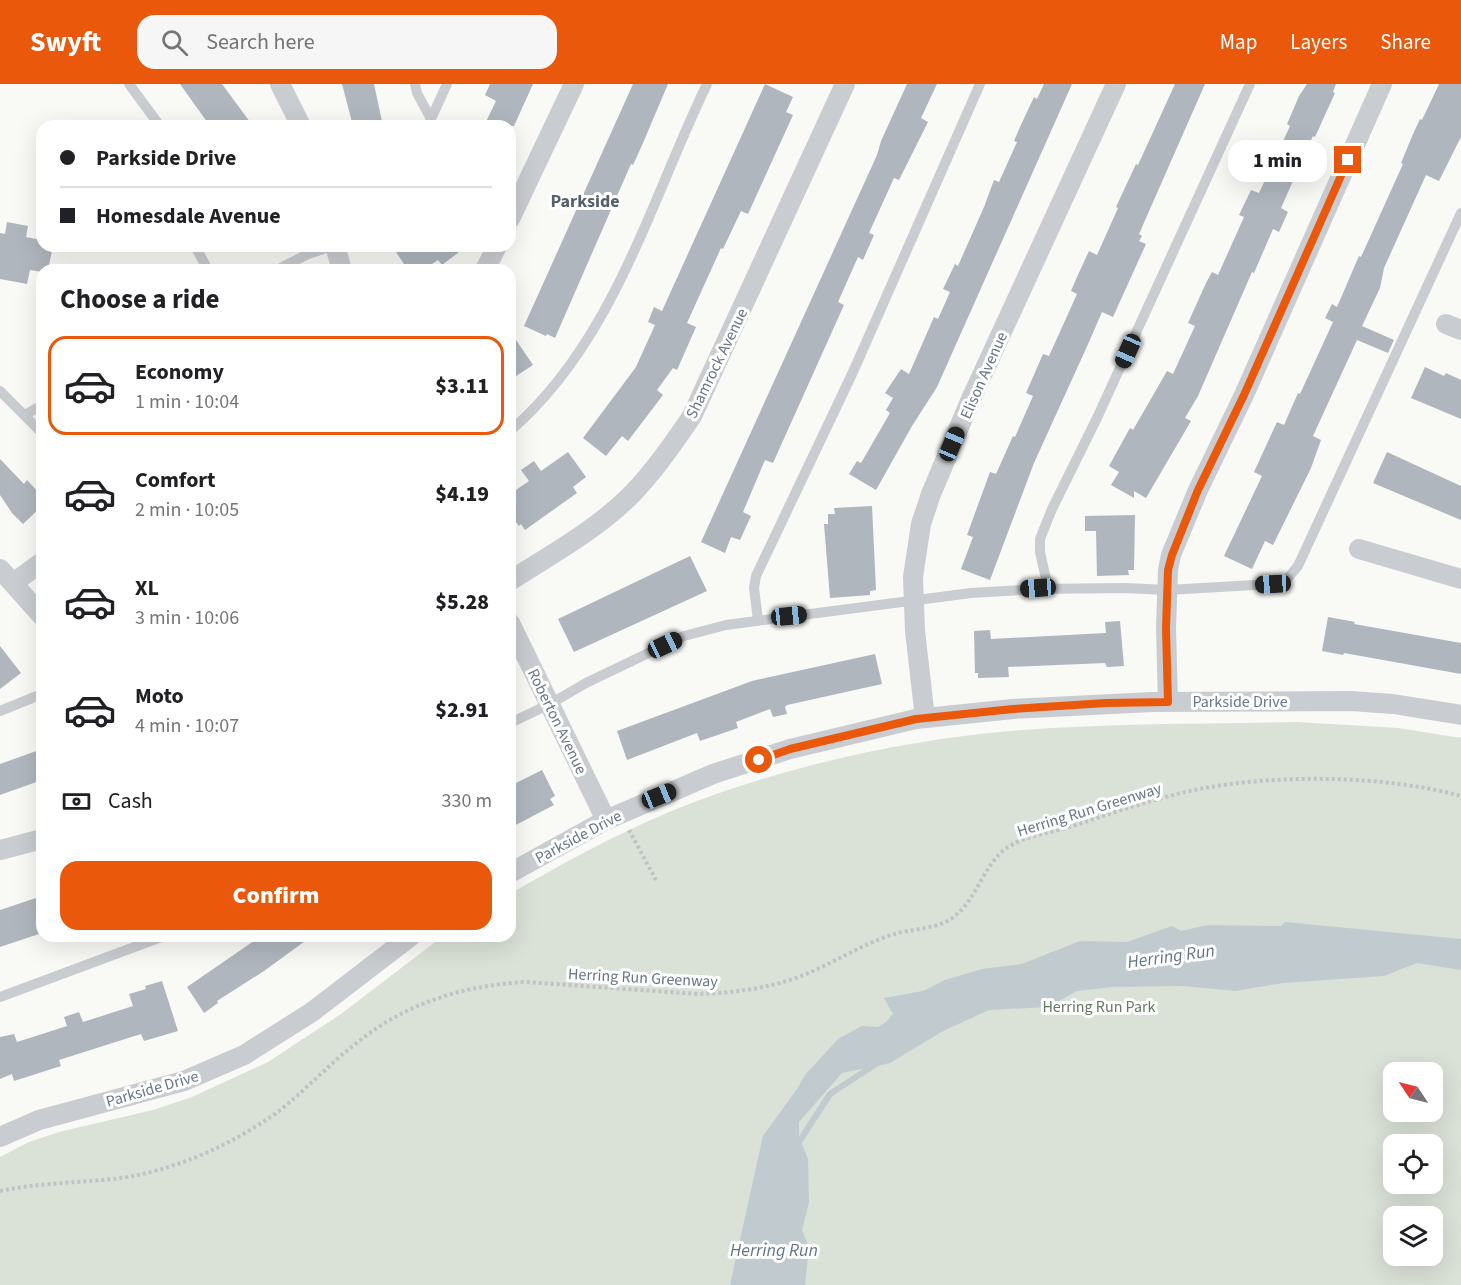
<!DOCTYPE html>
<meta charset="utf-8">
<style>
:root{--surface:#fff;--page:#f6f6f6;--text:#202124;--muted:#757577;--line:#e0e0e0;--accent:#ea580c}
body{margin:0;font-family:"Source Sans 3",sans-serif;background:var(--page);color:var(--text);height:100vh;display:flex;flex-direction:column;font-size:22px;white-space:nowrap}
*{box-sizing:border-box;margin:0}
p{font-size:20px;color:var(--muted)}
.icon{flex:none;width:33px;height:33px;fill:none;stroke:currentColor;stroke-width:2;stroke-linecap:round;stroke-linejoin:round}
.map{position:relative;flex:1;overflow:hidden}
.drawer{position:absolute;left:36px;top:180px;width:480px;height:678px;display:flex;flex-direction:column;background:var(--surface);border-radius:18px;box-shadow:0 6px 24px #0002}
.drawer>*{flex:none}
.hud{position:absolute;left:36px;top:36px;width:480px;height:132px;border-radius:18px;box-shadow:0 6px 24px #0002;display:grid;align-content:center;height:132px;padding:0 24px;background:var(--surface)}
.needle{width:39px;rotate:305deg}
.tools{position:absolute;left:1383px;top:978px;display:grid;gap:12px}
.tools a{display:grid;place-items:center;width:60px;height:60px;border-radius:12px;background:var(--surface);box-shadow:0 6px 24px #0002;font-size:30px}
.end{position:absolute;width:27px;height:27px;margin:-14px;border:8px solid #ea580c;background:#fff;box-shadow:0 0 0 3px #fff}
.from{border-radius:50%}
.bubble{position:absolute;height:42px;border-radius:18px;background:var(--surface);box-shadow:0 6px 24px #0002;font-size:20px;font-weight:800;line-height:42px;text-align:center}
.car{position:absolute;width:18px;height:36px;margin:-18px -9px;border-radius:8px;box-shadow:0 0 4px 2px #0007;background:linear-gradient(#222 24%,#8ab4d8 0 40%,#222 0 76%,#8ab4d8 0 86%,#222 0)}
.hud b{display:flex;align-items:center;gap:21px;height:57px;font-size:22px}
.hud b+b{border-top:2px solid var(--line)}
.hud i{width:15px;height:15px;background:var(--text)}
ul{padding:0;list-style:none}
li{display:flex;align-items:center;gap:18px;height:99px;margin:0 12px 9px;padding:0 12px;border:3px solid transparent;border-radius:18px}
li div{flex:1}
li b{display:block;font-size:22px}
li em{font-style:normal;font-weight:800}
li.active{border-color:var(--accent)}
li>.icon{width:54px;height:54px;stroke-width:1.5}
h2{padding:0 24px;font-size:27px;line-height:72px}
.pay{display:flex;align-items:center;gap:15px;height:66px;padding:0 24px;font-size:22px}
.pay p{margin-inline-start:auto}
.button{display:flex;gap:12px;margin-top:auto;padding:12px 24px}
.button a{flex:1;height:69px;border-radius:18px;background:var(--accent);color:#fff;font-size:24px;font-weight:800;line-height:69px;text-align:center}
header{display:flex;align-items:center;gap:36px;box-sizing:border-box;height:84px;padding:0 30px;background:var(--accent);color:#fff}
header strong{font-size:28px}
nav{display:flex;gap:33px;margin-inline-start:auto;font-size:21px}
.search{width:420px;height:54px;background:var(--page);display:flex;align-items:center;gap:15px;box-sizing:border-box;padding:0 21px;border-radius:18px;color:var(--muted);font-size:22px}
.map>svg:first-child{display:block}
.green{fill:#dae1d7;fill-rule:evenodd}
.water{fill:#c1cacf}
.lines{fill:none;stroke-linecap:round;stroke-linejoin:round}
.stream{stroke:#c1cacf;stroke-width:6}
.building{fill:#afb6bd}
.path{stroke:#c0c3c5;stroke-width:4;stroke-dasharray:3 3;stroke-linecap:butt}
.lane{stroke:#c9ccd0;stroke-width:10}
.street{stroke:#c9ccd0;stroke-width:20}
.route{stroke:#ea580c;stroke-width:8}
.labels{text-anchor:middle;stroke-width:6;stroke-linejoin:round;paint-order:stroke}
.street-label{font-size:16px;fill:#677688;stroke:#fff}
.park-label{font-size:16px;fill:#657a62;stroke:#fff}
.neighbourhood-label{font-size:18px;font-weight:bold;fill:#55606d;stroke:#fff}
.water-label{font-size:18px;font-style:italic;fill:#637783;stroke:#fff}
</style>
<header>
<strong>Swyft</strong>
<div class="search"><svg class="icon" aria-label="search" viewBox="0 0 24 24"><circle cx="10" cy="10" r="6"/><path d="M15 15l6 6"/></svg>Search here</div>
<nav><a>Map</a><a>Layers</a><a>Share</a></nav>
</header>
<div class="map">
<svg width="1461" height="1201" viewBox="0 0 1461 1201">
<rect width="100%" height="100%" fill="#f9f9f6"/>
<path class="green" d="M1297,638L1398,644L1461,654V1201H0V1073L29,1058L59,1048L153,1026L192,1013L268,978L341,930L443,852H510V810C561,780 613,752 667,729C770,686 900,656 1011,647C1106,639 1201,640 1297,638ZM1394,988H1432V1028H1394ZM1394,1060H1432V1100H1394ZM1394,1132H1432V1172H1394Z"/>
<path class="water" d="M1285,838L1461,855V886L1417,879L1384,892L1283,899L1235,907L1184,902L1112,903L1077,907L1048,923L989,926L943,947L890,979L842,989L799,1038V1053L808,1075L809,1118L802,1146L809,1163L805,1201H730L763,1052L797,1005L805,991L838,955L862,942L878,943L886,938L893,930L884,914L923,907L945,896L982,885L1022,880L1080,857L1127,858L1172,842L1181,847L1208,841L1281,842Z"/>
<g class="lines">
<path class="stream" d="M797,1061L830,1010L879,978"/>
</g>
<path class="building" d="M180,0H222L253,42H210Z
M342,0H374L383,42H353Z
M490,0H533L514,42H484L496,17L485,11Z
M633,0H668L643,59L633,81L631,80L555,254L547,250L546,252L524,242Z
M765,0L793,13L786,28L793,31L748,130L741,127L723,165L721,164L687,239L696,243L677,286L673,284L657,306L663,311L628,357L622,352L606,372L583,354L636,283L655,241L648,238L654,223L662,227Z
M907,0H937L921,34L928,38L899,96L894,94L869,149L874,151L863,176L858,173L838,218L844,221L773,379L765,376L743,428L751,432L740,456L731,453L725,469L701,458L877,71L881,57Z
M1044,0H1072L937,303L912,342L876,406L849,390L857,377L861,379L890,329L886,326L893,314L885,309L901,285L909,290L934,233L938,235L950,208L943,205L955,180L958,182L984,123L994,96L999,98L1017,58L1014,57L1020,43L1034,13L1037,15Z
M1175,0H1205L1139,150L1142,152L1139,157L1146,160L1113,233L1102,228L1089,258L1034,379L990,496L961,485L973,453L967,451L990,388L996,390L1013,352L1015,353L1033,312L1026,309L1043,270L1049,272L1068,230L1077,210L1071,207L1077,193L1089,167L1097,171L1118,124L1116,123L1136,80L1138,81Z
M1307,0H1336L1333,8L1335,9L1315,53L1313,52L1281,124L1288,128L1279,148L1273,145L1254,189L1252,188L1198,312L1185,334L1191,337L1146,414L1134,407V414L1111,401L1119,388L1109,382L1130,344L1133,346L1167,287L1173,290L1195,242L1188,239L1206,199L1212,188L1218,191L1244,133L1239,131L1251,106L1259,109L1290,42L1287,40L1299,12Z
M1439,0H1461V53L1439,97L1426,91L1384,184L1380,204L1362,242L1394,256L1388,269L1357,256L1313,352L1321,356L1311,384L1273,461L1265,457L1252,485L1224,472L1262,392L1254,388L1277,338L1284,341L1298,309L1300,310L1333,238L1325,234L1332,220L1337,223L1359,172L1361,173L1403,80L1401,79L1413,50L1420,35L1422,36Z
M7,138L28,142L26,153L42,156V162H53L48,186H42V188L30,186L27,200L0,195V149L5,150Z
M392,162H467L442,181L438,176L423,186H408Z
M510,247L533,281L510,296Z
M1425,283L1444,292L1446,289L1461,296V335L1411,314Z
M568,368L586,393L573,403L577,409L525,446L521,440L519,442L510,430V410L529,397L521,386L534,377L541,387Z
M1387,368L1461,402V436L1373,399Z
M0,375L24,400L27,396L42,412V422L23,440L12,429L0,411Z
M872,422L876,506L870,507V511L830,514L824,440H828V430H835L834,424Z
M1135,431L1134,486H1128L1129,491L1097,492L1096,447H1085V432Z
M690,472L707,507L574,568L558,535Z
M1328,533L1355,538L1354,540L1461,559V590L1344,569L1343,571L1322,567Z
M1120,537L1124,582L1107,583L1105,579L1008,583L1009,593L978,594V589H975L974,547L990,546L991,555L1106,549L1105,538Z
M0,562L21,589L0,605Z
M875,570L882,600L787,621L785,623L787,630L773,633L770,625L736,638L738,644L700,657L697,649L627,676L617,647L752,597Z
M42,665V696L0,711V680Z
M542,686L555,712L550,715L554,721L510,744V702Z
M42,812V849L0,863V826Z
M261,852H312L264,887L217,917L218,919L204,929L187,903Z
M162,897L178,947L144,957L141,950L59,976L61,982L14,997L12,990L0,995V953L14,950L17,958L67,942L64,933L79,928L83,938L133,922L129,910L146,905L145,902Z"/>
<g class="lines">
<path class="path" d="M629,746L656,796
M0,1107C37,1099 75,1099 113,1095C150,1091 188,1078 221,1062C241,1052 261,1040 279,1027C307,1005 330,979 358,958C406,919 465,901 526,898L698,910C732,909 764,905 796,894C829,882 858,862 891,851C911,844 940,846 956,831C978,813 984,779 1008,763C1027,751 1052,749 1073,742C1115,728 1156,714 1199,705C1277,690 1384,691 1461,712"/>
<path class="lane" d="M129,0L160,42
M415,0L417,9L431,35L428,42
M431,35L447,0
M195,162L208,186
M277,186L308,170L333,162
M0,307L42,349
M25,331L42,321
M510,347C613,259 650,118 707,0
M1048,504L1040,468V455L1052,425L1097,334L1250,0
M758,536L754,504L756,492L853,288L980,0
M0,627L42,610
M510,639L550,620L586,599L684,552L726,541L971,509L1038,505L1125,504L1167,506L1273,500L1286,496L1298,482L1461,129
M0,913L164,852"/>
<path class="street" d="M280,0L301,42
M510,135L574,0
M335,162L342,186
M485,186L497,162
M1446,240L1461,246
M1359,465L1461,495
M0,485L42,532
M510,497C552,470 598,445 633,409C656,385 674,359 692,332L845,0
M13,499L42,478
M510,539L606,736
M1168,618L1166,544L1168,486L1171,471L1198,406L1244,311L1382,0
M925,634L915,547L913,493L921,440L931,410L971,315L1116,0
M0,766L42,755
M510,789L606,736L713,690L790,665L916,635L1013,625L1152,618L1351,617L1393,620L1461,631
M0,1053L39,1036L184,997L244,971L312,928L411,852"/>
</g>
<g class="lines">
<path class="route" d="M759,676L790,665L916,635L1013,625L1106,619L1168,618L1166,544L1168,486L1172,471L1198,406L1244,311L1348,76"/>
</g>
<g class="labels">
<g class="street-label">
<text transform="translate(716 279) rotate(-64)" y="6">Shamrock Avenue</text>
<text transform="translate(983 291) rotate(-66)" y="6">Elison Avenue</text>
<text x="1240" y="623">Parkside Drive</text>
<text transform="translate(558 637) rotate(64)" y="6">Roberton Avenue</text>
<text transform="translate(1089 725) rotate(-17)" y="6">Herring Run Greenway</text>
<text transform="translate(578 752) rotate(-28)" y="6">Parkside Drive</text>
<text transform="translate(643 893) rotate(3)" y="6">Herring Run Greenway</text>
<text transform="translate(152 1004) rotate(-16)" y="6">Parkside Drive</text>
</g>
<g class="park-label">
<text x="1099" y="928">Herring Run Park</text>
</g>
<g class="neighbourhood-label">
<text x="585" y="123">Parkside</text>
</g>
<g class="water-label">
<text transform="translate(1171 872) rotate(-8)" y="6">Herring Run</text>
<text x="774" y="1172">Herring Run</text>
</g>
</g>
</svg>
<div class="tools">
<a><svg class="needle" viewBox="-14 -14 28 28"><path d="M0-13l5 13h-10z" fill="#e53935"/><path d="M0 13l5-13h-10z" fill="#757577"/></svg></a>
<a><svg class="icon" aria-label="locate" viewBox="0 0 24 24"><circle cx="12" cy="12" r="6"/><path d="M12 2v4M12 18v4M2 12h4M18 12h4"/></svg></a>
<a><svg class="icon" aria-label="layers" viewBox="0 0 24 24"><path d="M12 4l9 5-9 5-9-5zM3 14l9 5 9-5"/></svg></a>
</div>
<i class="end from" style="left:759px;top:676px"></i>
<i class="end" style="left:1348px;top:76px"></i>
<div class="bubble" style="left:1228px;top:56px;width:99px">1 min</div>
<i class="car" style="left:1128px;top:267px;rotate:204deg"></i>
<i class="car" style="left:952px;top:360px;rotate:23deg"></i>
<i class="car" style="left:1273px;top:500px;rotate:267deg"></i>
<i class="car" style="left:1038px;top:504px;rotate:266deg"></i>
<i class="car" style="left:789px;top:532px;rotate:84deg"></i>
<i class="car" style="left:665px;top:561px;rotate:65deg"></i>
<i class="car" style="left:659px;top:712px;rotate:68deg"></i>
<div class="hud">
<b><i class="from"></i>Parkside Drive</b>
<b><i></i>Homesdale Avenue</b>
</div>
<section class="drawer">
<h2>Choose a ride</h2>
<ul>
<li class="active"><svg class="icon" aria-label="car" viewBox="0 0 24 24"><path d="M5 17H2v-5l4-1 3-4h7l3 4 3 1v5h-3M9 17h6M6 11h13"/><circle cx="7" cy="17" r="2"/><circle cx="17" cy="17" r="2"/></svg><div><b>Economy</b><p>1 min · 10:04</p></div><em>$3.11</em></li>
<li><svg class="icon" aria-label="car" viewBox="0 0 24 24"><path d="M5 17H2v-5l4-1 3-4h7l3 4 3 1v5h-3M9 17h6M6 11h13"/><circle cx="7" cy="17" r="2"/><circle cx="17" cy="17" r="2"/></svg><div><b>Comfort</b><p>2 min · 10:05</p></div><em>$4.19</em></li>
<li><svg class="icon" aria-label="car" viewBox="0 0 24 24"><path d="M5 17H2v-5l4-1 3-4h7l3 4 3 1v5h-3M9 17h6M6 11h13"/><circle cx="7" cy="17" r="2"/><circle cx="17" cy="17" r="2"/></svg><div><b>XL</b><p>3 min · 10:06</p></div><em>$5.28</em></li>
<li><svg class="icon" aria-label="car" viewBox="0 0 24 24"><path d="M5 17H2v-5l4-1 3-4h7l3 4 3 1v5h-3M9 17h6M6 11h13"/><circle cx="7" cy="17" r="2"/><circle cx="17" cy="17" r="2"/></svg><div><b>Moto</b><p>4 min · 10:07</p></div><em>$2.91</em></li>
</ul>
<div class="pay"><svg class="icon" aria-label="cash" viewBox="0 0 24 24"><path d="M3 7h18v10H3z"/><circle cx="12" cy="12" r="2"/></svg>Cash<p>330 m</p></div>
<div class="button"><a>Confirm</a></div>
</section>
</div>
